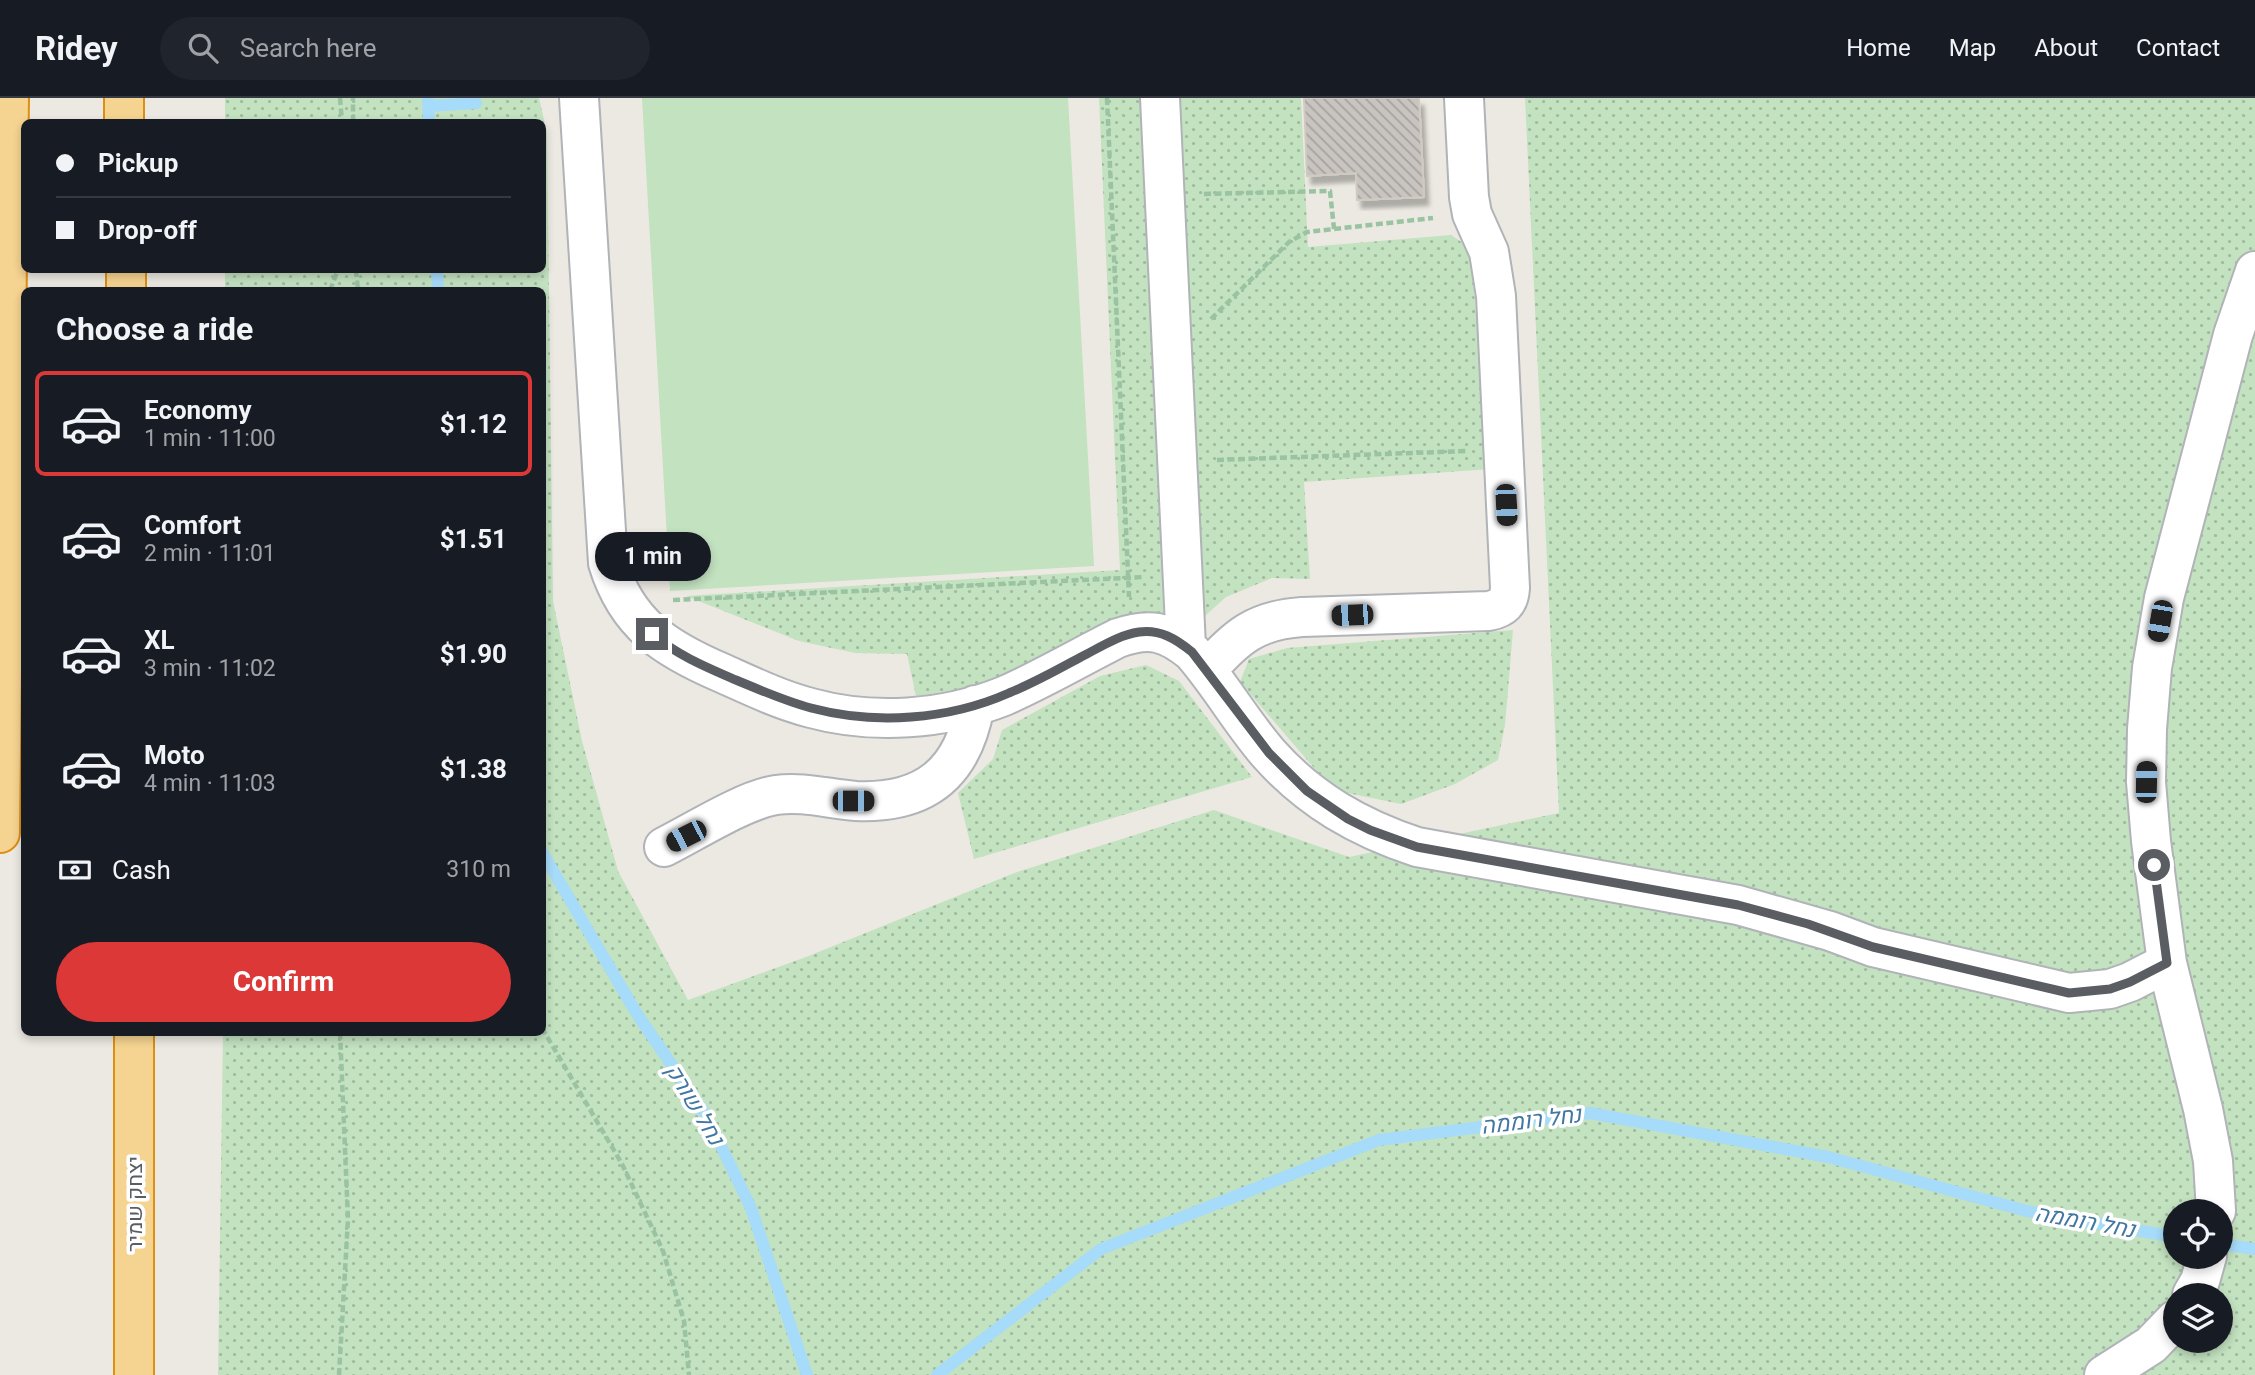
<!DOCTYPE html>
<meta charset="utf-8">
<style>
:root{--surface:#171b24;--page:#20242c;--text:#f1f3f6;--muted:#9ea1a6;--line:#363941;--accent:#dc3838}
body{margin:0;font-family:Roboto,Heebo,sans-serif;background:var(--page);color:var(--text);height:100vh;display:flex;flex-direction:column;font-size:26px;white-space:nowrap}
*{box-sizing:border-box;margin:0}
p{font-size:23px;color:var(--muted)}
.icon{flex:none;width:38px;height:38px;fill:none;stroke:currentColor;stroke-width:2;stroke-linecap:round;stroke-linejoin:round}
.map{position:relative;flex:1;overflow:hidden}
.side{position:absolute;left:21px;top:189px;width:525px;height:749px;display:flex;flex-direction:column;background:var(--surface);border-radius:10px;box-shadow:0 4px 10px #0003}
.side>*{flex:none}
.banner{position:absolute;left:21px;top:21px;width:525px;height:154px;border-radius:10px;box-shadow:0 4px 10px #0003;display:grid;align-content:center;height:154px;padding:0 35px;background:var(--surface)}
.controls{position:absolute;left:2163px;top:1101px;display:grid;gap:14px}
.controls a{display:grid;place-items:center;width:70px;height:70px;border-radius:50%;background:var(--surface);box-shadow:0 4px 10px #0003;font-size:35px}
.end{position:absolute;width:32px;height:32px;margin:-16px;border:9px solid #5a5e62;background:#fff;box-shadow:0 0 0 4px #fff}
.from{border-radius:50%}
.bubble{position:absolute;height:49px;border-radius:24px;background:var(--surface);box-shadow:0 4px 10px #0003;font-size:23px;font-weight:700;line-height:49px;text-align:center}
.car{position:absolute;width:21px;height:42px;margin:-21px -10px;border-radius:9px;box-shadow:0 0 5px 2px #0007;background:linear-gradient(#222 24%,#8ab4d8 0 40%,#222 0 76%,#8ab4d8 0 86%,#222 0)}
.banner b{display:flex;align-items:center;gap:24px;height:66px;font-size:26px}
.banner b+b{border-top:2px solid var(--line)}
.banner i{width:18px;height:18px;background:var(--text)}
ul{padding:0;list-style:none}
li{display:flex;align-items:center;gap:21px;height:105px;margin:0 14px 10px;padding:0 21px;border:4px solid transparent;border-radius:10px}
li div{flex:1}
li b{display:block;font-size:26px}
li em{font-style:normal;font-weight:700}
li.active{border-color:var(--accent)}
li>.icon{width:63px;height:63px;stroke-width:1.5}
h2{padding:0 35px;font-size:32px;line-height:84px}
.pay{display:flex;align-items:center;gap:18px;height:77px;padding:0 35px;font-size:26px}
.pay p{margin-inline-start:auto}
.cta{display:flex;gap:14px;margin-top:auto;padding:14px 35px}
.cta a{flex:1;height:80px;border-radius:42px;background:var(--accent);color:#fff;font-size:28px;font-weight:700;line-height:80px;text-align:center}
header{display:flex;align-items:center;gap:42px;box-sizing:border-box;height:98px;padding:0 35px;background:var(--surface);border-bottom:2px solid var(--line)}
header strong{font-size:33px}
nav{display:flex;gap:38px;margin-inline-start:auto;font-size:24px}
.search{width:490px;height:63px;background:var(--page);display:flex;align-items:center;gap:18px;box-sizing:border-box;padding:0 24px;border-radius:38px;color:var(--muted);font-size:26px}
.map>svg:first-child{display:block}
.grass{fill:url(#grass-dots);fill-rule:evenodd}
.pitch{fill:#c3e2c0}
.lines{fill:none;stroke-linecap:round;stroke-linejoin:round}
.stream{stroke:#a6dbf9;stroke-width:12}
.building{fill:url(#building-back-hatch);stroke:#d0cac1;stroke-width:2;filter:url(#shadow)}
.minor-casing{stroke:#b0b3b7;stroke-width:42}
.highway-casing{stroke:#de8e10;stroke-width:42}
.path{stroke:#9ac3a2;stroke-width:4.5;stroke-dasharray:7 3.5;stroke-linecap:butt}
.minor{stroke:#fff;stroke-width:38}
.highway{stroke:#f5d390;stroke-width:38}
.route{stroke:#5a5e62;stroke-width:9}
.labels{text-anchor:middle;stroke-width:7;stroke-linejoin:round;paint-order:stroke}
.street-label{font-size:21px;fill:#5a5e62;stroke:#fff}
.water-label{font-size:23px;font-style:italic;fill:#4177a1;stroke:#fff}
</style>
<header>
<strong>Ridey</strong>
<div class="search"><svg class="icon" aria-label="search" viewBox="0 0 24 24"><circle cx="10" cy="10" r="6"/><path d="M15 15l6 6"/></svg>Search here</div>
<nav><a>Home</a><a>Map</a><a>About</a><a>Contact</a></nav>
</header>
<div class="map">
<svg width="2255" height="1277" viewBox="0 0 2255 1277">
<defs>
<pattern id="grass-dots" width="8" height="8" patternUnits="userSpaceOnUse" patternTransform="scale(1.75)"><rect width="8" height="8" fill="#c3e2c0"/><path d="M2 2h.1M6 6h.1" fill="none" stroke="#a1ba9f" stroke-width="1.8" stroke-linecap="round"/></pattern>
<pattern id="building-back-hatch" width="6" height="6" patternUnits="userSpaceOnUse" patternTransform="scale(1.75)"><rect width="6" height="6" fill="#c8c4bf"/><path d="M-1 5l2 2M0 0l6 6M5-1l2 2" fill="none" stroke="#a5a29f"/></pattern>
<filter id="shadow"><feDropShadow dx="4.5" dy="8" stdDeviation="2" flood-color="#0004"/></filter>
</defs>
<rect width="100%" height="100%" fill="#ece9e2"/>
<path class="grass" d="M225,0H539L547,35L553,503L582,643L618,773L688,902L806,859L1017,774L1214,712L1349,759L1559,715L1525,0H2255V1277H218L223,935L542,934V192H225V172H542V24H225ZM2175,1113H2221V1158H2175ZM2175,1197H2221V1242H2175Z
M1099,0H1301L1308,149L1451,137L1466,147L1472,172L1491,371L1304,384L1310,481L1272,480L1226,499L1195,527L979,588L916,598L907,556L855,555L799,543L686,498L1120,472Z
M1513,532L1505,627L1498,662L1455,686L1401,706L1333,692L1240,584L1249,561L1287,550Z
M1146,567L1179,583L1252,679L974,761L958,695L993,661L1002,632L1100,578Z"/>
<path class="pitch" d="M642,0H1068L1094,468L670,493Z"/>
<g class="lines">
<path class="stream" d="M428,0L429,24
M429,8L476,5
M437,172L438,192
M542,754L637,916L706,1017L751,1110L807,1277
M2221,1146L2255,1151
M937,1277L1101,1151L1379,1042L1590,1015L1828,1059L2027,1113L2175,1139"/>
</g>
<path class="building" d="M1304,0H1419L1424,99L1357,102L1356,75L1307,78Z"/>
<g class="lines">
<g class="minor-casing">
<path id="minor" d="M579,0L608,465C627,527 666,551 722,575C751,588 780,602 811,610C873,627 944,622 1004,598C1043,581 1080,559 1118,540C1150,529 1166,533 1192,554C1220,586 1241,624 1269,656C1310,702 1359,730 1417,749L1738,807L1830,833L1873,849L2069,895L2110,891L2130,884L2167,865
M1160,0L1186,549
M1207,572C1236,539 1256,522 1302,519L1489,513C1503,510 1509,505 1510,490L1496,198L1489,154L1472,116L1469,99L1464,0
M664,749C694,734 744,702 776,697C803,693 829,701 856,703C925,706 963,675 975,607
M2216,1113L2213,1063L2203,1011L2167,865L2151,743L2146,684L2147,631L2152,570L2164,500L2233,237L2255,173
M2192,1197L2200,1183L2207,1158
M2104,1277L2151,1247L2175,1222"/>
</g>
<g class="highway-casing">
<path id="highway" d="M124,0V24
M126,172V192
M0,735L9,0
M134,934V1277"/>
</g>
<path class="path" d="M340,0L342,24
M1107,0L1129,499
M353,24V0
M1204,96L1330,93L1334,131
M356,172L358,192
M330,192L338,172
M1211,221L1289,144L1307,134L1433,120
M1217,362L1467,353
M673,502L1144,479
M542,930L622,1066L663,1153L684,1223L689,1277
M339,1277L348,1121L340,934"/>
<use href="#minor" class="minor"/>
<use href="#highway" class="highway"/>
</g>
<g class="lines">
<path class="route" d="M652,536C677,557 706,569 736,582C760,592 785,603 811,610C875,627 948,622 1009,595C1034,585 1057,572 1081,559C1099,550 1118,537 1139,534C1160,531 1176,541 1192,554L1269,655L1307,693L1348,721L1370,732L1417,749L1738,807L1808,826L1873,849L2069,895L2110,891L2130,884L2167,865L2154,767"/>
</g>
<g class="labels">
<g class="street-label">
<text transform="translate(135 1106) rotate(-90)" y="7">יצחק שמיר</text>
</g>
<g class="water-label">
<text transform="translate(695 1006) rotate(59)" y="8">נחל שורק</text>
<text transform="translate(1531 1022) rotate(-7)" y="8">נחל רוממה</text>
<text transform="translate(2085 1123) rotate(10)" y="8">נחל רוממה</text>
</g>
</g>
</svg>
<div class="controls">
<a><svg class="icon" aria-label="locate" viewBox="0 0 24 24"><circle cx="12" cy="12" r="6"/><path d="M12 2v4M12 18v4M2 12h4M18 12h4"/></svg></a>
<a><svg class="icon" aria-label="layers" viewBox="0 0 24 24"><path d="M12 4l9 5-9 5-9-5zM3 14l9 5 9-5"/></svg></a>
</div>
<i class="end from" style="left:2154px;top:767px"></i>
<i class="end" style="left:652px;top:536px"></i>
<div class="bubble" style="left:595px;top:434px;width:116px">1 min</div>
<i class="car" style="left:1506px;top:407px;rotate:177deg"></i>
<i class="car" style="left:1352px;top:517px;rotate:268deg"></i>
<i class="car" style="left:2160px;top:523px;rotate:190deg"></i>
<i class="car" style="left:2146px;top:684px;rotate:1deg"></i>
<i class="car" style="left:853px;top:703px;rotate:90deg"></i>
<i class="car" style="left:686px;top:738px;rotate:243deg"></i>
<div class="banner">
<b><i class="from"></i>Pickup</b>
<b><i></i>Drop-off</b>
</div>
<section class="side">
<h2>Choose a ride</h2>
<ul>
<li class="active"><svg class="icon" aria-label="car" viewBox="0 0 24 24"><path d="M5 17H2v-5l4-1 3-4h7l3 4 3 1v5h-3M9 17h6M6 11h13"/><circle cx="7" cy="17" r="2"/><circle cx="17" cy="17" r="2"/></svg><div><b>Economy</b><p>1 min · 11:00</p></div><em>$1.12</em></li>
<li><svg class="icon" aria-label="car" viewBox="0 0 24 24"><path d="M5 17H2v-5l4-1 3-4h7l3 4 3 1v5h-3M9 17h6M6 11h13"/><circle cx="7" cy="17" r="2"/><circle cx="17" cy="17" r="2"/></svg><div><b>Comfort</b><p>2 min · 11:01</p></div><em>$1.51</em></li>
<li><svg class="icon" aria-label="car" viewBox="0 0 24 24"><path d="M5 17H2v-5l4-1 3-4h7l3 4 3 1v5h-3M9 17h6M6 11h13"/><circle cx="7" cy="17" r="2"/><circle cx="17" cy="17" r="2"/></svg><div><b>XL</b><p>3 min · 11:02</p></div><em>$1.90</em></li>
<li><svg class="icon" aria-label="car" viewBox="0 0 24 24"><path d="M5 17H2v-5l4-1 3-4h7l3 4 3 1v5h-3M9 17h6M6 11h13"/><circle cx="7" cy="17" r="2"/><circle cx="17" cy="17" r="2"/></svg><div><b>Moto</b><p>4 min · 11:03</p></div><em>$1.38</em></li>
</ul>
<div class="pay"><svg class="icon" aria-label="cash" viewBox="0 0 24 24"><path d="M3 7h18v10H3z"/><circle cx="12" cy="12" r="2"/></svg>Cash<p>310 m</p></div>
<div class="cta"><a>Confirm</a></div>
</section>
</div>
